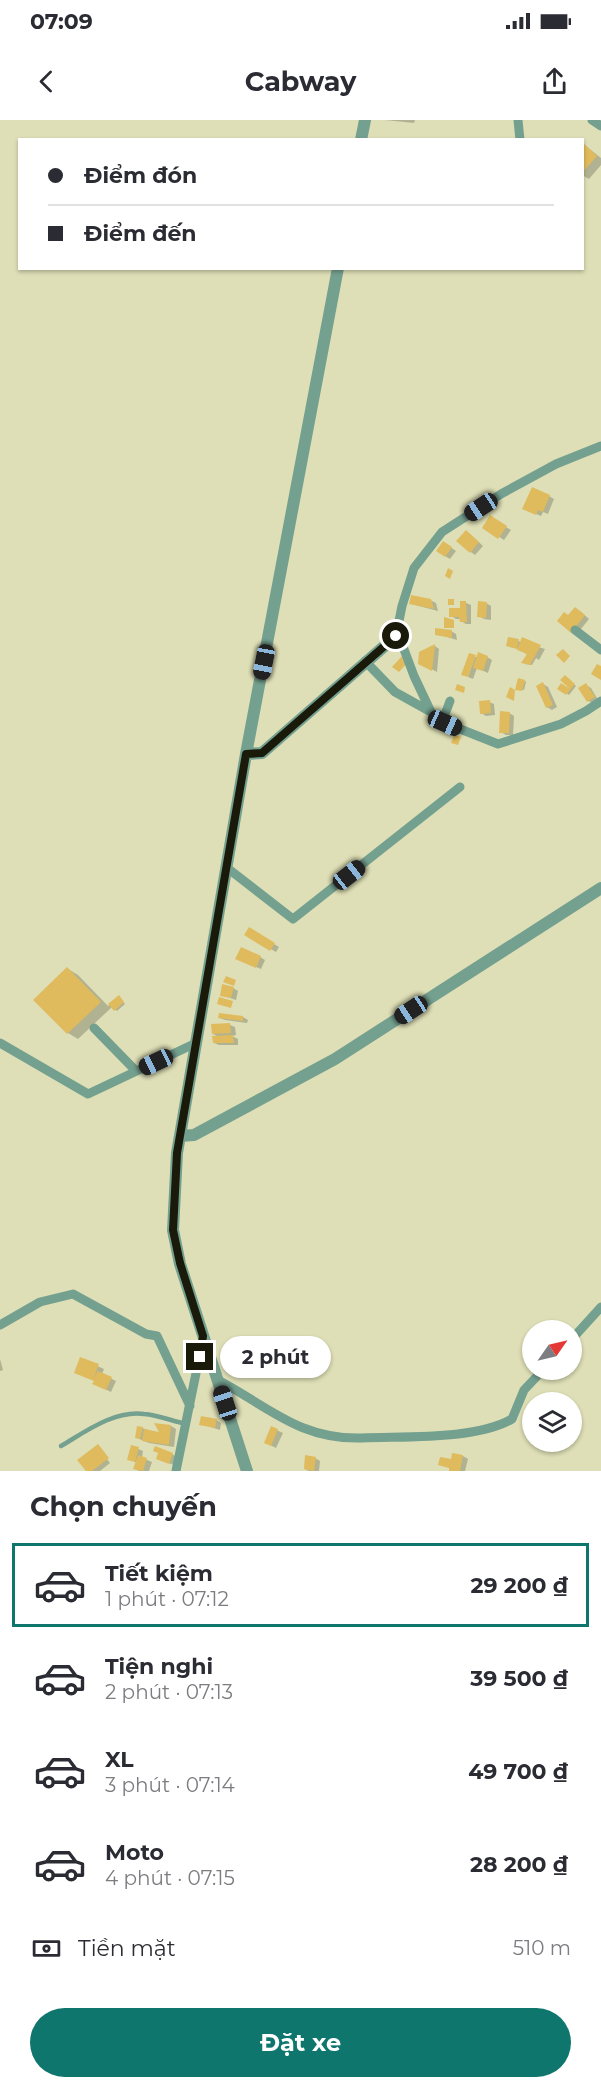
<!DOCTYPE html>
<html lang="vi">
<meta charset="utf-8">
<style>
:root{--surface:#fff;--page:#f7f7f7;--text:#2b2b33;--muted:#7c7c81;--line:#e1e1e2;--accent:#0f766e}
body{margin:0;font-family:Montserrat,sans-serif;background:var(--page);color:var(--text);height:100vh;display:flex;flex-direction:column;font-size:22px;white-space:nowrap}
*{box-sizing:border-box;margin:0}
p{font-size:20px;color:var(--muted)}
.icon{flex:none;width:33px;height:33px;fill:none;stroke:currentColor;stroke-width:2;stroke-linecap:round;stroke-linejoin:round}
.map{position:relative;height:1351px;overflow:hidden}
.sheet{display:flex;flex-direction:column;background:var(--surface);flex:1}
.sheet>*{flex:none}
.banner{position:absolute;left:18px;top:18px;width:566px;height:132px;border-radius:0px;box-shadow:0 2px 4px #0004;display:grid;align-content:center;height:132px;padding:0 30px;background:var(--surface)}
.needle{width:39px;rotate:56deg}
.buttons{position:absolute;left:522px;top:1200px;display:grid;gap:12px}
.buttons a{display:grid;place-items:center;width:60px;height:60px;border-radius:50%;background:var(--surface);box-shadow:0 2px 4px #0004;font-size:30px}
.end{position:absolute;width:27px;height:27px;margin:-14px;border:8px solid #1a1a0b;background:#fff;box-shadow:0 0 0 3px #fff}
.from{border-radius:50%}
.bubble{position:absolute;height:42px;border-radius:21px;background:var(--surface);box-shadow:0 2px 4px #0004;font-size:20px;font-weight:700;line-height:42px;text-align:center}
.car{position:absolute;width:18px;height:36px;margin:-18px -9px;border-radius:8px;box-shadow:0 0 4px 2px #0007;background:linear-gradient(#222 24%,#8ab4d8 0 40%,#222 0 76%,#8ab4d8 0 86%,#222 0)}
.banner b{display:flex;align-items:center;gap:21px;height:57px;font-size:22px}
.banner b+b{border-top:2px solid var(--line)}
.banner i{width:15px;height:15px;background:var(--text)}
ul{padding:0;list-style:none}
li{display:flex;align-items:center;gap:18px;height:84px;margin:0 12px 9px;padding:0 18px;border:3px solid transparent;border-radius:0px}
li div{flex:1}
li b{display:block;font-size:22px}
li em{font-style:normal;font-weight:700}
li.on{border-color:var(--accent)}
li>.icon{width:54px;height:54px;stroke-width:1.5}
h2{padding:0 30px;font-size:27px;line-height:72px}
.pay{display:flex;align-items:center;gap:15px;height:66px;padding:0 30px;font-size:22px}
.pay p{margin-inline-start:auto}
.action{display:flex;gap:12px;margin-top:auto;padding:12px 30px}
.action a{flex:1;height:69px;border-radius:36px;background:var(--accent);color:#fff;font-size:24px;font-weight:700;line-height:69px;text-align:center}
.status{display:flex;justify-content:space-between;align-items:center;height:42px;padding:0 30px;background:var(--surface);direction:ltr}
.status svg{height:16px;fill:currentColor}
header{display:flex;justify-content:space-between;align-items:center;height:78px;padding:0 30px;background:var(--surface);font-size:27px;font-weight:700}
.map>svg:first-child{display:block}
.shadow{fill:#0003}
.building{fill:#dfbb5d}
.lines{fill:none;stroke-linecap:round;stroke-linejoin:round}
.service{stroke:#74a08f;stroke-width:4.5}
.minor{stroke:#74a08f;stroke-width:9}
.tertiary{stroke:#74a08f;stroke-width:12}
.route{stroke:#1a1a0b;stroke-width:8}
</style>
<div class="status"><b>07:09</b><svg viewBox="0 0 49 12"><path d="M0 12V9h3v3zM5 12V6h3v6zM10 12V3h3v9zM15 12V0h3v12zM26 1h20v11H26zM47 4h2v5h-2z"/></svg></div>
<header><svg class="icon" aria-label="back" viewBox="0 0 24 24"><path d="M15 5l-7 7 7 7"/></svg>Cabway<svg class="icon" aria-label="share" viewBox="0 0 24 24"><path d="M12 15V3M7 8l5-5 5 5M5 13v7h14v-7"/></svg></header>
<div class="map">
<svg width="601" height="1351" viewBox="0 0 601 1351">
<rect width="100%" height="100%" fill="#dedfb6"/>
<path class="shadow" d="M385,0H415L414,3Z
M582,23L601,38V45L589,59L582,55Z
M549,376L554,379L548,394L543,392L541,396L529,391Z
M490,397L511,410L504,420L484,407Z
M471,415L483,426L475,435L471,432Z
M449,426L456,431L450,439L445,436Z
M430,480L436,483L438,491L411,484Z
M466,483L471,485V504H466L461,501V499H456L451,496L461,489Z
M486,483L491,486V500L484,499L479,496Z
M580,491L589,499L577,514L569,497Z
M451,511L456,514L457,520L437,514Z
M518,521L545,529L539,540L536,538L532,545L525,544L528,535L519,529L510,527Z
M435,526L439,529L437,552L420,543V533Z
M475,537H487L492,540L488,553L477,548L473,559L468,557Z
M567,558L576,566L569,575L559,568L561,565L571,569L562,560Z
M525,561L526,562L524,570L517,569Z
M543,564L548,567L557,587L552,590L547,587Z
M586,565L591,568L598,580L593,583L588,581Z
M489,582L494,584L495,595L486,596L481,593Z
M509,593L514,596L513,615H506L501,612Z
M249,809L279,827L276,832L246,815Z
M260,837L265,840L261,849L242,841Z
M68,849L78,855L108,886L119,877L125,884L117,891L112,887L78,919L68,913L36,880Z
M233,868L238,871L236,880L221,875Z
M243,897L248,900L247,903L225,900L220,898Z
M230,905L235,907L236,915L232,916L238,919V925H219L214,923L219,917L213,914Z
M0,1239L3,1250L0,1251Z
M81,1239L104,1249L102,1254L116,1261L111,1272L99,1266Z
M216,1300L221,1303L220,1310L201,1304Z
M171,1306L176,1309L174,1327L149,1323L137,1318L142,1308L162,1314Z
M272,1308L283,1313L276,1328L270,1325Z
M99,1328L110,1343L100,1351H88L79,1340Z
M138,1329L143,1331L142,1338L152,1342L149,1351H139L135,1349L137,1342H134Z
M172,1334L177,1337L174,1345L163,1341Z
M463,1336L468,1339L465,1351H450V1341Z
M315,1338L320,1341L319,1351H309L305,1349Z"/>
<path class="building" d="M582,22L597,36L582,53Z
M532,367L550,375L543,392L538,390L536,395L522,389Z
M490,395L507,406L498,419L482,408Z
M466,410L479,422L470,433L456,421Z
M443,421L452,427L445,437L436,431Z
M448,448L453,451L450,459L445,456Z
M411,475L431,479L434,489L409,484Z
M448,479H454V485H448Z
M460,481H466L467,502H460L459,497H449V488H460Z
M478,481L487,482L486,498L477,497Z
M575,487L585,495L571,513L557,501L564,492L568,495Z
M444,497L454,500V508H444Z
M435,508L452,510V518L435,515Z
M508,517L519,519L517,529L506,526Z
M522,517L541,525L530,545L521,543L527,534L517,530Z
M435,524L432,551L418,544L419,532Z
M563,529L570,536L564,543L556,535Z
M478,532L488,536L483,551L473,548Z
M469,533L476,535L468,557L461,555Z
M402,536L408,542L399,552L392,547Z
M597,544L601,546V560L591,554Z
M565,555L575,564L566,575L557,569L561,563L570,569L560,560Z
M518,558L525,560L522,571L515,570Z
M543,562L553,585L546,588L536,566Z
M586,563L595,577L587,582L578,568Z
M457,564L465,567L464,573L455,570Z
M510,567L515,570L514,581L506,577Z
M490,580L491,593L480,594L479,581Z
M500,591L510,592L509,613H499Z
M454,615L461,617L458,625L451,623Z
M249,807L275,823L270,831L244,815Z
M241,827L261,836L256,848L235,839Z
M67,847L101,882L67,914L33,880Z
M226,856L236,860L234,866L223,862Z
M222,864L234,867L231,878L220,876Z
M119,875L124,882L114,891L108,884Z
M219,877L233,881L231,888L217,884Z
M219,893L243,896V901L218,898Z
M230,903L231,913L212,914L211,904Z
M233,915L234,923H213L212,916Z
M80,1237L99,1244L94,1258L98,1251L112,1257L106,1270L92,1264L94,1261L74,1253Z
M201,1296L217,1299L215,1308L199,1305Z
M154,1303L171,1305L169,1325L142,1321L144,1309L159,1312Z
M137,1306L143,1307L140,1319L135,1318Z
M271,1306L278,1309L271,1326L264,1323Z
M98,1324L109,1338L92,1351H86L77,1340Z
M131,1325L139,1327L135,1342L127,1340Z
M155,1326L173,1333L169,1344L156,1339L158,1333L153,1331Z
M452,1333L463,1335L460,1351H449V1348L438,1345L440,1337L451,1339Z
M138,1335L147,1338L143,1351L133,1349Z
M305,1335L316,1337L314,1351L304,1349Z"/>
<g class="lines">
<path class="service" d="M61,1326C85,1312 114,1290 144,1294C158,1295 172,1301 186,1304"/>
<path class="minor" d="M518,0L520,20
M592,0L601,6
M575,510L601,530
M365,541L395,572L431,592L414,556L402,524L396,516L402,486L414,448L442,412L501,374L556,344L601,326
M439,595L444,597L450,581
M444,597L445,603L498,624L561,604L586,591L601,581
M226,747L293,799L460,667
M94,908L136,951
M0,923L88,974L196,923
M0,1205L40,1182L73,1174L146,1214L157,1216L190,1286
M572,1219L601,1187
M218,1260C269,1287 300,1320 362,1318C406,1316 475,1320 512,1299L524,1270L543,1250
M176,1351L203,1219"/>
<path class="tertiary" d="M361,20L365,0
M246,634L262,633L396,516
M180,1016L194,1015L335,939L601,768
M247,1351L180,1144L173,1110L177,1033L246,634L338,148"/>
</g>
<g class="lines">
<path class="route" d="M200,1237L203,1216L180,1143L173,1110L177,1033L246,634L262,633L396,516"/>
</g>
</svg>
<div class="buttons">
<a><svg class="needle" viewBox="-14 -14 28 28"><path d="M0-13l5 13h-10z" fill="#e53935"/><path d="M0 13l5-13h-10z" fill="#7c7c81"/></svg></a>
<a><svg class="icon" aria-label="layers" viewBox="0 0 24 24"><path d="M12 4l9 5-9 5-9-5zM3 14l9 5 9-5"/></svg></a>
</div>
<i class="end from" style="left:396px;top:516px"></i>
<i class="end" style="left:200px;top:1237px"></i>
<div class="bubble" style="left:220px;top:1216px;width:111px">2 phút</div>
<i class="car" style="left:481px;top:387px;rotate:237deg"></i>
<i class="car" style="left:264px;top:542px;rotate:191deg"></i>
<i class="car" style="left:445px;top:603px;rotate:114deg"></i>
<i class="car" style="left:349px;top:755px;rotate:52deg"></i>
<i class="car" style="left:411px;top:890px;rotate:237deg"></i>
<i class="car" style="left:156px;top:942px;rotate:245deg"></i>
<i class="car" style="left:225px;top:1283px;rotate:342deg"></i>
<div class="banner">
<b><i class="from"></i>Điểm đón</b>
<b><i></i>Điểm đến</b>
</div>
</div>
<section class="sheet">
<h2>Chọn chuyến</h2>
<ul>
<li class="on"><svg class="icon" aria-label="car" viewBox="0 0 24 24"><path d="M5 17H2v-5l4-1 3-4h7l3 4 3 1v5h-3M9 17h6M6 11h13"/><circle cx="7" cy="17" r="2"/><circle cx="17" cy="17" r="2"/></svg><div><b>Tiết kiệm</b><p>1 phút · 07:12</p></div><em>29 200 ₫</em></li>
<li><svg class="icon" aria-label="car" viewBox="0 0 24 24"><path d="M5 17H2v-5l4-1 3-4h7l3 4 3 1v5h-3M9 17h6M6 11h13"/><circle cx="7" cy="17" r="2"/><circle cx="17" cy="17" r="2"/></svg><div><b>Tiện nghi</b><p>2 phút · 07:13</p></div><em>39 500 ₫</em></li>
<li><svg class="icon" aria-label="car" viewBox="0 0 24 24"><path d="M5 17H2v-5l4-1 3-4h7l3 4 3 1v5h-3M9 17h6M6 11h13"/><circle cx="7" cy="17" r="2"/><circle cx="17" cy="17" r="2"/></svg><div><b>XL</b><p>3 phút · 07:14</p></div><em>49 700 ₫</em></li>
<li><svg class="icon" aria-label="car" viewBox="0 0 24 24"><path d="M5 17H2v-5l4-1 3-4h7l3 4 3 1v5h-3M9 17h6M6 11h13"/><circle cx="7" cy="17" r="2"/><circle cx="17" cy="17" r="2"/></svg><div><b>Moto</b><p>4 phút · 07:15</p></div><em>28 200 ₫</em></li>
</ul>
<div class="pay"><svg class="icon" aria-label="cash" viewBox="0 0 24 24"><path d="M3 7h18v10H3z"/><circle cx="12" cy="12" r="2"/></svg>Tiền mặt<p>510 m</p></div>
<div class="action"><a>Đặt xe</a></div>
</section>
